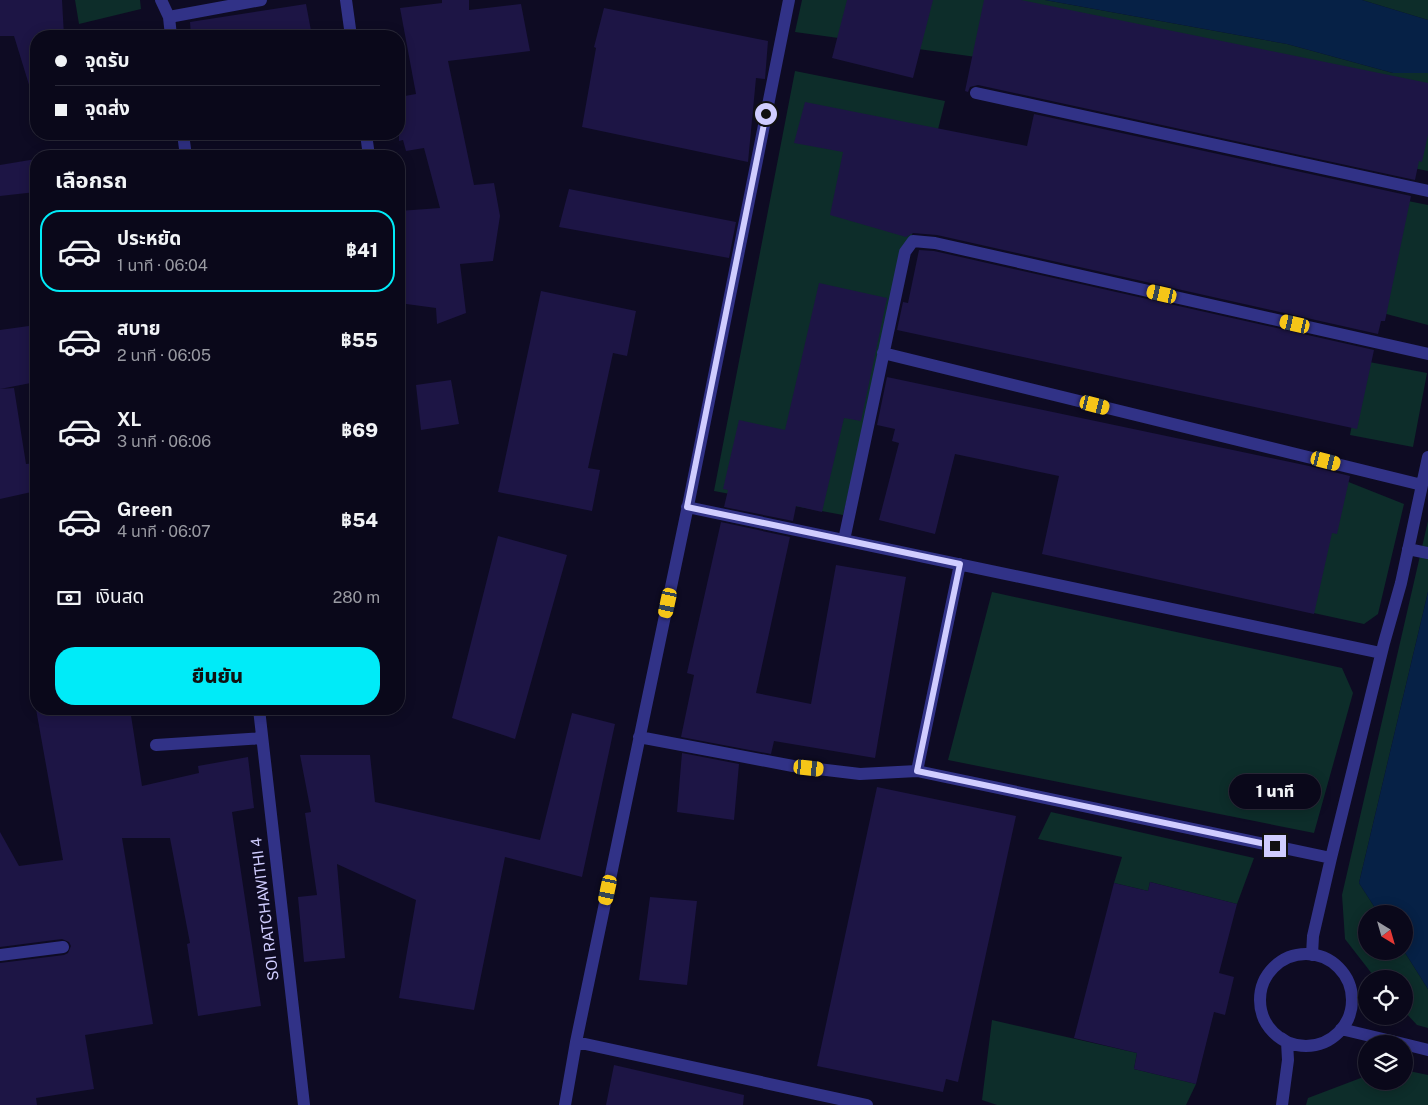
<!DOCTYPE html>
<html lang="th">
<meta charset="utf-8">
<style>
:root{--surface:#0a081a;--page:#131123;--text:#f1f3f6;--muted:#999aa2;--line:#2a2939;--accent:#00ebf8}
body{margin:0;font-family:"Public Sans","Noto Sans Thai",sans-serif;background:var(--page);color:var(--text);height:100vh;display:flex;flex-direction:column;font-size:19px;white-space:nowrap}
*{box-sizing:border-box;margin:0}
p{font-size:16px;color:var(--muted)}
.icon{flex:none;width:28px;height:28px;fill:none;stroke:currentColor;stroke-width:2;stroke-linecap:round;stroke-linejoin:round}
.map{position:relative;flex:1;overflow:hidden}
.side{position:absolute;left:30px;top:150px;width:375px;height:565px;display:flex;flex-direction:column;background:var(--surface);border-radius:20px;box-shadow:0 2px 12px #0003,0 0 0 1px var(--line)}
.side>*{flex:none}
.guide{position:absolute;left:30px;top:30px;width:375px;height:110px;border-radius:20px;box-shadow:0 2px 12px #0003,0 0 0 1px var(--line);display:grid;align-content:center;height:110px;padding:0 25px;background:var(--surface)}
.needle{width:32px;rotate:143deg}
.controls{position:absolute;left:1358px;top:905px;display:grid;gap:10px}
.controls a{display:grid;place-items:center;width:55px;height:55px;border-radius:50%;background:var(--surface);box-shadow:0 2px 12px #0003,0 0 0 1px var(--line);font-size:25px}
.end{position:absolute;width:22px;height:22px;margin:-11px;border:6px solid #d0cdff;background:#111;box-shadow:0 0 0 2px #111}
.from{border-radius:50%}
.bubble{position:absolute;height:35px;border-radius:18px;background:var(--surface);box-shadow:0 2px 12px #0003,0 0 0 1px var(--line);font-size:16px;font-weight:800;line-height:35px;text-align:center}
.car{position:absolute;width:15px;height:30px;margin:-15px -8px;border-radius:6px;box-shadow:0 0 4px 1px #0007;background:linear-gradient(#f5c518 24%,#345 0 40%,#f5c518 0 76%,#345 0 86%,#f5c518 0)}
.guide b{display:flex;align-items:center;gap:18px;height:48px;font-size:19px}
.guide b+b{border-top:1px solid var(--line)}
.guide i{width:12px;height:12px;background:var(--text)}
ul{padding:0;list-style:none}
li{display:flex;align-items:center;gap:15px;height:82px;margin:0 10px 8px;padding:0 15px;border:2px solid transparent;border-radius:20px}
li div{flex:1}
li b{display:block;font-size:19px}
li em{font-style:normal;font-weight:800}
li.current{border-color:var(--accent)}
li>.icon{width:45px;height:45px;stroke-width:1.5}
h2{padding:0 25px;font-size:22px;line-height:60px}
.pay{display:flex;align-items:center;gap:12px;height:55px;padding:0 25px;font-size:19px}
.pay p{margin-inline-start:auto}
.cta{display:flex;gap:10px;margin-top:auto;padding:10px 25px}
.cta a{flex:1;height:58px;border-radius:20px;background:var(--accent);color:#111;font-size:20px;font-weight:800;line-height:58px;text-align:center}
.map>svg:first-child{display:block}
.green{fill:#0d2d2a}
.water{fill:#062146}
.building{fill:#1d1545}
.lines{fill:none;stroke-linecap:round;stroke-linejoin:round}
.service{stroke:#313287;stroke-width:12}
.minor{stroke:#313287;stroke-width:12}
.route{stroke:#d0cdff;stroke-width:6}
.labels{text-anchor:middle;stroke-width:4;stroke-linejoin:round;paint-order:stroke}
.street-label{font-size:15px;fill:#d0cdff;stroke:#0e0b23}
</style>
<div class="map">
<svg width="1428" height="1105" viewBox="0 0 1428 1105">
<rect width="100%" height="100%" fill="#0e0b23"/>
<path class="green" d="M75,0H140L141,9L79,24Z
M802,0H1045L1287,44L1393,73H1428V171L1408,167L1352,109L795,32Z
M1362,0H1428V20Z
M795,71L945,101L843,515L714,491Z
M1403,200L1428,205V325L1375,311Z
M1364,361L1427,373L1413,447L1350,435Z
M1341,479L1404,504L1378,614L1364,624L1300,610Z
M1428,521V592L1359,883L1379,914H1366V951H1404L1428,989V1028L1417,1025L1404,1011V979H1376L1345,939L1342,895Z
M992,592L1342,668L1353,693L1314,833L948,760Z
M1051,812L1254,858L1237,904L1150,882L1148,891L1114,883L1122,857L1038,839Z
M992,1020L1137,1053L1134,1069L1196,1084L1186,1105H997L982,1100Z
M1404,1070L1428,1075V1105H1306L1308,1098L1366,1076V1081H1404Z"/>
<path class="water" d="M1045,0H1362L1428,20V73H1393L1287,44Z
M1428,592V989L1404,951V914H1379L1359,883Z"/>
<path class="building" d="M0,0H62L64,36H36V87L30,88L14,36H0Z
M442,0H469V10L521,4L530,51L448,61L474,185L494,183L500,216L493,261L460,264L466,313L437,324L436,308L399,303V211L440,208L424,148L406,151L403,140L399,141V97L416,94L400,8L442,3Z
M847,0H933L913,78L832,58Z
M984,0H1021L1428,83V135L1422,162L1419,161L1415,180L978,85L970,87L968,92L965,91Z
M306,4L312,36H191L190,22Z
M604,8L768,41L765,79L756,78L748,162L582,127L596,48L594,47Z
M805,102L1027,146L1034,114L1411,196L1385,321H1381L1378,334L937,235L913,233L906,237L830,215L843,152L794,143Z
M36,159V192L0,196V165Z
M569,189L736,222L729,258L559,227Z
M919,250L934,251L1374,350L1357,429L897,330L903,302L908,303Z
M819,283L887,298L861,421L844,418L822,512L796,506L793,521L724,507L728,490L723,489L739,420L785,430Z
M541,291L636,311L627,356L613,353L588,468L600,470L592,511L498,492Z
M36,325V382L0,389V330Z
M887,377L1309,466L1350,476L1337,534L1332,533L1314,614L1042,554L1059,476L955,454L935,534L879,520L899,443L892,441L895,429L877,425Z
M451,380L459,424L421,430L416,385Z
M14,388L26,464L36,463V491L0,499V389Z
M721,522L790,537L756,693L811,704L836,565L906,577L875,758L774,741L771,754L681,737L694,675L687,673Z
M498,536L567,555L515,739L452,718Z
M36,709H75L77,716L109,709H130L142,786L199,773L198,766L248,757L254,808L232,812L261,1006L198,1016L187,944L190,943L170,838H122L153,1024L85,1035L94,1089L36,1098L37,1105H0V963L64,955L68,953L71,946L69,942L62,939L0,947V832L19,866L63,860Z
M572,713L615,724L582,877L505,857L474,1010L399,998L416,900L337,864L345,958L304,962L298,897L317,895L305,813L311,812L300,755H370L375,802L540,840Z
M682,753L739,764L734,820L677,812Z
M877,787L1016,816L958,1082L946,1079L943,1092L817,1066Z
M1150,882L1237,904L1219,973L1234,977L1225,1015L1214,1012L1196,1084L1134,1069L1137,1053L1074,1038L1114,883L1148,891Z
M650,897L697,901L687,985L639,980Z
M614,1065L744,1095L743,1105H606Z"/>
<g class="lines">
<path class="service" d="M976,93L1428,191
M883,353L1422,485
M687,507L1381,653
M844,540L905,252L913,241L935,243L1428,354
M1408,549L1428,553
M639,737L793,766L860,774L917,771L1331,858
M917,771L960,564
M1260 1000a46 46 0 1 1 92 0a46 46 0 1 1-92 0Z
M1312,955L1313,936L1331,858L1384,643L1401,583L1428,457
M1341,1029L1404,1044
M1281,1038L1287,1042L1288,1060L1282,1105
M576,1042L867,1105
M1404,1044L1428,1050
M565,1105L576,1042L690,496L789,0"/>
<path class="minor" d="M161,0L169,17L171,36
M346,0L351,36
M169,17L261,0
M183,134L186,156
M366,134L369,156
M259,709L304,1105
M156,745L262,738
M0,955L63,947"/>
</g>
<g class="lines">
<path class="route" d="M766,114L687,507L960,564L917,771L1275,846"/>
</g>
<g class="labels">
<g class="street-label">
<text transform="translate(265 909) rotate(-97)" y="5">SOI RATCHAWITHI 4</text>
</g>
</g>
</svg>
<div class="controls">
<a><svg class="needle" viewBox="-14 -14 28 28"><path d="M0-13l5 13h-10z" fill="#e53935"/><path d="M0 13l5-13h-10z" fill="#999aa2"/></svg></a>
<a><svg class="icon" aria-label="locate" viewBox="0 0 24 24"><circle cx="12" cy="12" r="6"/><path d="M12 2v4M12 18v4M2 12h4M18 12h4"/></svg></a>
<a><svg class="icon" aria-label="layers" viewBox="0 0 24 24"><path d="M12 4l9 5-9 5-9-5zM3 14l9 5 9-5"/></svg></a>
</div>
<i class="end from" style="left:766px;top:114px"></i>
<i class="end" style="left:1275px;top:846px"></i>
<div class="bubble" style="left:1229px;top:774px;width:92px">1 นาที</div>
<i class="car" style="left:1162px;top:294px;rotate:283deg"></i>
<i class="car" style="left:1295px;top:324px;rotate:283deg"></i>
<i class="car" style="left:1095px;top:405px;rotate:104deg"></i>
<i class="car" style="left:1326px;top:461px;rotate:104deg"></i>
<i class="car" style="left:668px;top:603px;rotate:192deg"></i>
<i class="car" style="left:809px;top:768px;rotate:96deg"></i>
<i class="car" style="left:608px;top:890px;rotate:192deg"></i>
<div class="guide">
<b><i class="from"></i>จุดรับ</b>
<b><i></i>จุดส่ง</b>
</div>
<section class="side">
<h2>เลือกรถ</h2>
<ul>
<li class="current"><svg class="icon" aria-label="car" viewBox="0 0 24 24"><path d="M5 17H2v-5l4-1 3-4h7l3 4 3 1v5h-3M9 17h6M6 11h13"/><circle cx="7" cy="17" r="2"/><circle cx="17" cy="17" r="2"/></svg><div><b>ประหยัด</b><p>1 นาที · 06:04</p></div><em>฿41</em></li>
<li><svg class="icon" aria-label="car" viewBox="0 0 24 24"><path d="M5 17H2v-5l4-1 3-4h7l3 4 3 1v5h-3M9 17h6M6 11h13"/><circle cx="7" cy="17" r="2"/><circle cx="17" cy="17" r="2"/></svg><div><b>สบาย</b><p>2 นาที · 06:05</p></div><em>฿55</em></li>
<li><svg class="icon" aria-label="car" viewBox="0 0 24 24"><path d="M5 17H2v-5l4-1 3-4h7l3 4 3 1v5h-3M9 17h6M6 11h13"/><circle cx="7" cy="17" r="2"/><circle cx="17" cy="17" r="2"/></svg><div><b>XL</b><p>3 นาที · 06:06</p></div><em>฿69</em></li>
<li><svg class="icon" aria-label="car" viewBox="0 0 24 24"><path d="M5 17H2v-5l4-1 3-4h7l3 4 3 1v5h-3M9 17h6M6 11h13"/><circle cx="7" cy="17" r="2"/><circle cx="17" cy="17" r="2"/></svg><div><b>Green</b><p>4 นาที · 06:07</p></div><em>฿54</em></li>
</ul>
<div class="pay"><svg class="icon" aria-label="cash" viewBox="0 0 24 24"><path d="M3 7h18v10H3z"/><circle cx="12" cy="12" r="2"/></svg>เงินสด<p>280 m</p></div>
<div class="cta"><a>ยืนยัน</a></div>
</section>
</div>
